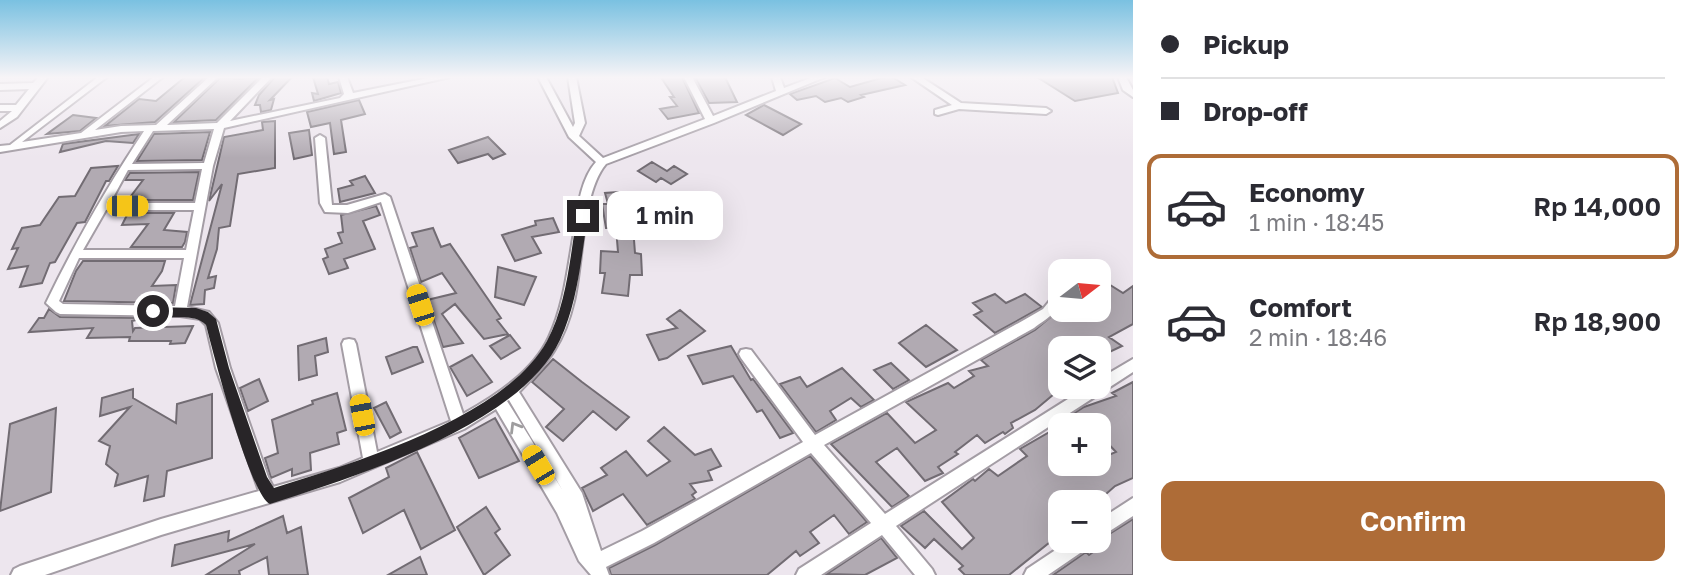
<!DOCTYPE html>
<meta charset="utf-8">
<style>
:root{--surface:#fff;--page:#f7f7f7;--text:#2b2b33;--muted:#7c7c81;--line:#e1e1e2;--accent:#ae6c37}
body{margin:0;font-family:"Golos Text",sans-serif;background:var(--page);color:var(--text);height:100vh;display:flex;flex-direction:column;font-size:26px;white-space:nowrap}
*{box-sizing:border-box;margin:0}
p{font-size:23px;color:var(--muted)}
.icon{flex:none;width:38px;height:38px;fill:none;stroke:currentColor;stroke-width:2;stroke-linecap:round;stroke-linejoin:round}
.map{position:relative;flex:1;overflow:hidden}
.side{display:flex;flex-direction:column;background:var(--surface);width:560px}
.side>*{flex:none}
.banner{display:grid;align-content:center;height:154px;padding:0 28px;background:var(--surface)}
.needle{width:46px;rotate:74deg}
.fabs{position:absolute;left:1048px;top:259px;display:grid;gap:14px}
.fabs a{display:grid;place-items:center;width:63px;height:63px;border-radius:14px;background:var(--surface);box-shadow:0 7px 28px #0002;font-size:35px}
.end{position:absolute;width:32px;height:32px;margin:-16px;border:9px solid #282528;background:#fff;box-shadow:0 0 0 4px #fff}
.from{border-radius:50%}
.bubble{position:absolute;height:49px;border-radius:14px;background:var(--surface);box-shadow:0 7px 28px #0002;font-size:23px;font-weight:600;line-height:49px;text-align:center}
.car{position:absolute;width:21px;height:42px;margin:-21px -10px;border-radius:9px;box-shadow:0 0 5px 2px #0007;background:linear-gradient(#f5c518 24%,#345 0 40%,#f5c518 0 76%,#345 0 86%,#f5c518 0)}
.banner b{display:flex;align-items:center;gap:24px;height:66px;font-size:26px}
.banner b+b{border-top:2px solid var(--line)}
.banner i{width:18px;height:18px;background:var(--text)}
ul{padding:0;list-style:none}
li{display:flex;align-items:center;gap:21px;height:105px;margin:0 14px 10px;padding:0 14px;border:4px solid transparent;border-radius:14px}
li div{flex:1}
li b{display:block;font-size:26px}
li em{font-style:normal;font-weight:600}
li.selected{border-color:var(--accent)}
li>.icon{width:63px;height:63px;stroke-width:1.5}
.cta{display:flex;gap:14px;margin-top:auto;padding:14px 28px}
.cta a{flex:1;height:80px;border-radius:14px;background:var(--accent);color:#fff;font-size:28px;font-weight:600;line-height:80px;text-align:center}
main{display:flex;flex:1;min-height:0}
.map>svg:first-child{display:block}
.building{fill:#b1aab2;stroke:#726c73;stroke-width:2}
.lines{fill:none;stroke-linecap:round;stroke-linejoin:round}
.minor-casing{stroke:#a49da5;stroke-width:4}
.minor{fill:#fff;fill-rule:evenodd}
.oneway{stroke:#9e9d9e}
.route{fill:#282528}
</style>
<main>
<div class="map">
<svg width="1133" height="575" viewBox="0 0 1133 575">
<rect width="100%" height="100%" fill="#ede6ee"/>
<path class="building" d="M185,77H205L155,122L105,126L139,99L156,101Z
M221,77L239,79L259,77L216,120L174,122Z
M275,77H292L270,100L274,99L271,110L261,112L260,105H255L259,95Z
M313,77H327L329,84L338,82L341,93L314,101L312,93L318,94Z
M664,77H682L699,113L668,119L660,109L677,106L670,97H674L662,79Z
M695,77H725L737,102L709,103Z
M885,77H892L905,85L861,95L864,97L848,102L841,98L825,102L816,96L797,100L790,94L835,78L850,87Z
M1037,77H1112L1118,93L1075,101Z
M359,100L365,114L341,120L346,152L334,154L330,123L311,127L307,112Z
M764,105L801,124L783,135L746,115Z
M73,115L96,118L80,131L47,134Z
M275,121V168L238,174L230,226L219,228L217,249L208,278L216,276L214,288L205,290L204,304L190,305L222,184L209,201L224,137L263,130L262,122Z
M309,130L312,155L294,159L289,133Z
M210,132L202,160L137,161L154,134Z
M139,134L133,143L106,141L60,152L63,144Z
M488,137L505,154L493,159L488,154L458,163L449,150Z
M652,162L667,171L674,166L687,174L671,184L661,178L656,182L638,171Z
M118,166L109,181H106L85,222L77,223L55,262L50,263L42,283L20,287L28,266L8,269L18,248L12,249L22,228L40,225L59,197L75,196L91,168Z
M199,172L193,200H128L143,180H125L130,173Z
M365,176L375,193L340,202L338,189L353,185L350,181Z
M618,192L622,203H633L636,214H632L635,253L641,254L642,275H630L628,296L602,293L605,273H600L601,251L618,252L616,228H606L602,204H608L605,193Z
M376,206L380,215L363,221L375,249L344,259L348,268L329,274L323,259L328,257L325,249L342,243L338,233L343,232L341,215Z
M128,213H174L164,230L187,232L185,242L182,247H131L148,224L122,225Z
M553,218L559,232L532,237L541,253L515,261L502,235L536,225L535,221Z
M433,228L441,247L450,244L501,318L497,320L508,334L484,339L455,304L442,314L463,343L443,347L427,300L456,293L442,273L421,282L410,248L417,246L412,233Z
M83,261H165L162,271L152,286L176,285L173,303L64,301L76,271Z
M498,267L536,277L524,305L495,297Z
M1099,278L1123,293L1133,286V324L1109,337L1122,346L1099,357V348L1078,346L1060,348V389L1035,410L1011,423L1013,428L1005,434L1003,432L985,443L977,435L955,452L958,454L938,467L943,473L925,481L897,448L876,462L909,496L892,507L831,444L887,413L915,443L936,430L906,402L948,383L954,388L974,376L969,371L988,366L981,360L1035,330L1059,310H1099Z
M995,294L1006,303L1025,294L1042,307L995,333L974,315L982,311L973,303Z
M49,309L60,317L144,318L132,321L133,331L135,328L193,326L185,343L170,344L171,341H129L130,337L87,338L93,328L29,332L39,318H44Z
M680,310L705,331L667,358L659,360L647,335L677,328L667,319Z
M926,325L957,350L926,367L899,343Z
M510,335L520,348L501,359L490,346Z
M326,338L328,352L315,356L317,375L299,380L298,346Z
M731,346L751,380L753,379L793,433L780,438L762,410L757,412L733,376L703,384L688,356Z
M413,347H417L423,362L392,374L386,357Z
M472,355L492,382L467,396L450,367Z
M553,359L582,382L629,417L616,430L593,411L563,441L546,427L564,409L532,382Z
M891,363L909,380L893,389L874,370Z
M842,368L874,400L861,407L851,398L830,411L836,420L816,432L780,384L800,377L807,387Z
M259,379L268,401L248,411L240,388Z
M1133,382V478L1115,486L1097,502H1060V534L1009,575H965L959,569L963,566L934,539L925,548L901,526L924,511L962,549L974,538L942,502L973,479L975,481L989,469L998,476L1027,456L1020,449L1060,426V464H1099V459L1116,452L1099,434V425H1056L1084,407L1116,396L1112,393Z
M133,389V398L176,423L177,404L212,394V458L167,471L164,496L144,501L148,476L115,486L118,474L106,464L110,446L99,441L130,407L100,416L102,398Z
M337,393L346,430L337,433L339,444L310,453L311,470L292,476V469L271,478L265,458L278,453L272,420L313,404L312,401Z
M386,402L401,432L390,438L374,408Z
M56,408L51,492L0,511L10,424Z
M495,418L519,461L479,478L459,438Z
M664,427L695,455L711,449L721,466L708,471L712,480L690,484L696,492L692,495L695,499L647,525L623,494L593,511L582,488L607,475L601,468L626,451L647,476L670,461L648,441Z
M417,452L455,530L421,549L404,510L363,533L349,498L389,477L386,468Z
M810,456L867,522L849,534L834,515L810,532L819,543L800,556L796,551L767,575H611L609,568L655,545Z
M486,507L500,529L495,533L510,555L484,575L457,527Z
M283,516L287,533L301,527L308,575H269L267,557L239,571L240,575H206L255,544L172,566L175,545L229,531L228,541Z
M1133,519V575H1053L1086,552L1089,555L1107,542L1103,538Z
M881,538L897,558L865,575L827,574Z
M420,557L427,575H388Z"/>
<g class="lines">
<g class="minor-casing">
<path id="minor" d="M39,77H48L17,117L0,128V121L12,111H0V105H16L29,89L0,90V84L33,83Z
M98,77H107L22,142L81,133L154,77H163L95,130L121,126L156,125L209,77H218L167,125L217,123L263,77H272L230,121L340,98L344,94L339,77H347L353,93L433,77H450L224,128L213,166L187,307L209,312L218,323L230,368L268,477L273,487L339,468L363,458L342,344L344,340L349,339L354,340L356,344L377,452L451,421L381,202L348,213L325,212L320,203L315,138L320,135L325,138L332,205H347L385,194L390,197L463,414C495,396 533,372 549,337C565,303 568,264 575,227C578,206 581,179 596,162L569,137L538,77H546L573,127L575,123L568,77H576L585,123L579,136L603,158L705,119L684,77H692L713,116L776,91L772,77H780L784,88L813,77H825L714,123L606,164C582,192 583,264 574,301C564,343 549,362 519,392L582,493L601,551L642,531L803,442L741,358L739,354L741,350L746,349L751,350L815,435L1024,320L1043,309L1056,293L1060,291C1060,313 1050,316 1034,328L824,445L885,514L1087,387H1099V379L1133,359V372L896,526L932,569L935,575H915L882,535L821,575H796L799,569L871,523L811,453L654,543L606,567L609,575H591L579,561L557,513L496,409L464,429L340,482L161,535L45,575H11L14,569L20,566L161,519L259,491L216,368L206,325L200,319L180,316L60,314L56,312L46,303C75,243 107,187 144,131L121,132L0,152V146L10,145ZM214,129L204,163L132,164L153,131ZM202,169L195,203H110L128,170ZM106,210H194L186,250H83ZM79,258H184L175,306L63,304L59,301ZM509,400L563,491L507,401Z
M911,77H921L961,103L1046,108L1051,111L1046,114L959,109L938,115L935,114V110L952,105Z
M1118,77H1126L1133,90V97L1123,90Z
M1133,498V516L1099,538V520Z
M1069,541H1091L1089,547L1048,575H1024L1027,569Z"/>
</g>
<use href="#minor" class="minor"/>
</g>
<defs><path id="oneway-chevron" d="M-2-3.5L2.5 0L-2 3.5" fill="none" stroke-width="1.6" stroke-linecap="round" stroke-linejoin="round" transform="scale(1.75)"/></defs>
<use class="oneway" href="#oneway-chevron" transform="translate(515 427) rotate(-121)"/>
<linearGradient id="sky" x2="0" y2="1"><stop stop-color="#7ac1e1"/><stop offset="0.49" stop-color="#f7f4f7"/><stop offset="1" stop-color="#f7f4f7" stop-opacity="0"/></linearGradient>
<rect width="1133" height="158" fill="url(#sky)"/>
<path class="route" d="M583,212L588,216C581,257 578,302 560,340C521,425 355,477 270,504C250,495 213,352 206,325C191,309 161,325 147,311L153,307L196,308L208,312L216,319L229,368L267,477L274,488C354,463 505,418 547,341C567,304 570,256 577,216Z"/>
</svg>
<div class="fabs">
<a><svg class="needle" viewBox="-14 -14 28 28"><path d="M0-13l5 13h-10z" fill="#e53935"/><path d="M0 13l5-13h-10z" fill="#7c7c81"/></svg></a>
<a><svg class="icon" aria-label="layers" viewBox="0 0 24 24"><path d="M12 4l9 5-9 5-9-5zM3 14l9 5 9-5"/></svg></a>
<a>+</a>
<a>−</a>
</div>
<i class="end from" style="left:153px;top:311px"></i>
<i class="end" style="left:583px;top:216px"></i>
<div class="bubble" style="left:607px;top:191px;width:116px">1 min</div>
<i class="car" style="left:127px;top:206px;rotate:90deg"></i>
<i class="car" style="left:420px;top:305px;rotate:342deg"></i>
<i class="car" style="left:362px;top:415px;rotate:349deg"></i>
<i class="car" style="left:538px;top:465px;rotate:329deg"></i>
</div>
<section class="side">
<div class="banner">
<b><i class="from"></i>Pickup</b>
<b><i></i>Drop-off</b>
</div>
<ul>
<li class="selected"><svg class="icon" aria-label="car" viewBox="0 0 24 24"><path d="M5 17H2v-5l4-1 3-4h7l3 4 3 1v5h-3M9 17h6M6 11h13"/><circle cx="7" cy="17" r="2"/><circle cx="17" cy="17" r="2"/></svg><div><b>Economy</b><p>1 min · 18:45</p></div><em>Rp 14,000</em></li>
<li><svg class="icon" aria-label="car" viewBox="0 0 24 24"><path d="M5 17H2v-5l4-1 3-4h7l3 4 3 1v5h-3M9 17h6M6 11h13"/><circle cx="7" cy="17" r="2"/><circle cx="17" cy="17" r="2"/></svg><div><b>Comfort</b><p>2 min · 18:46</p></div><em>Rp 18,900</em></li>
</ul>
<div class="cta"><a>Confirm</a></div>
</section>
</main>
